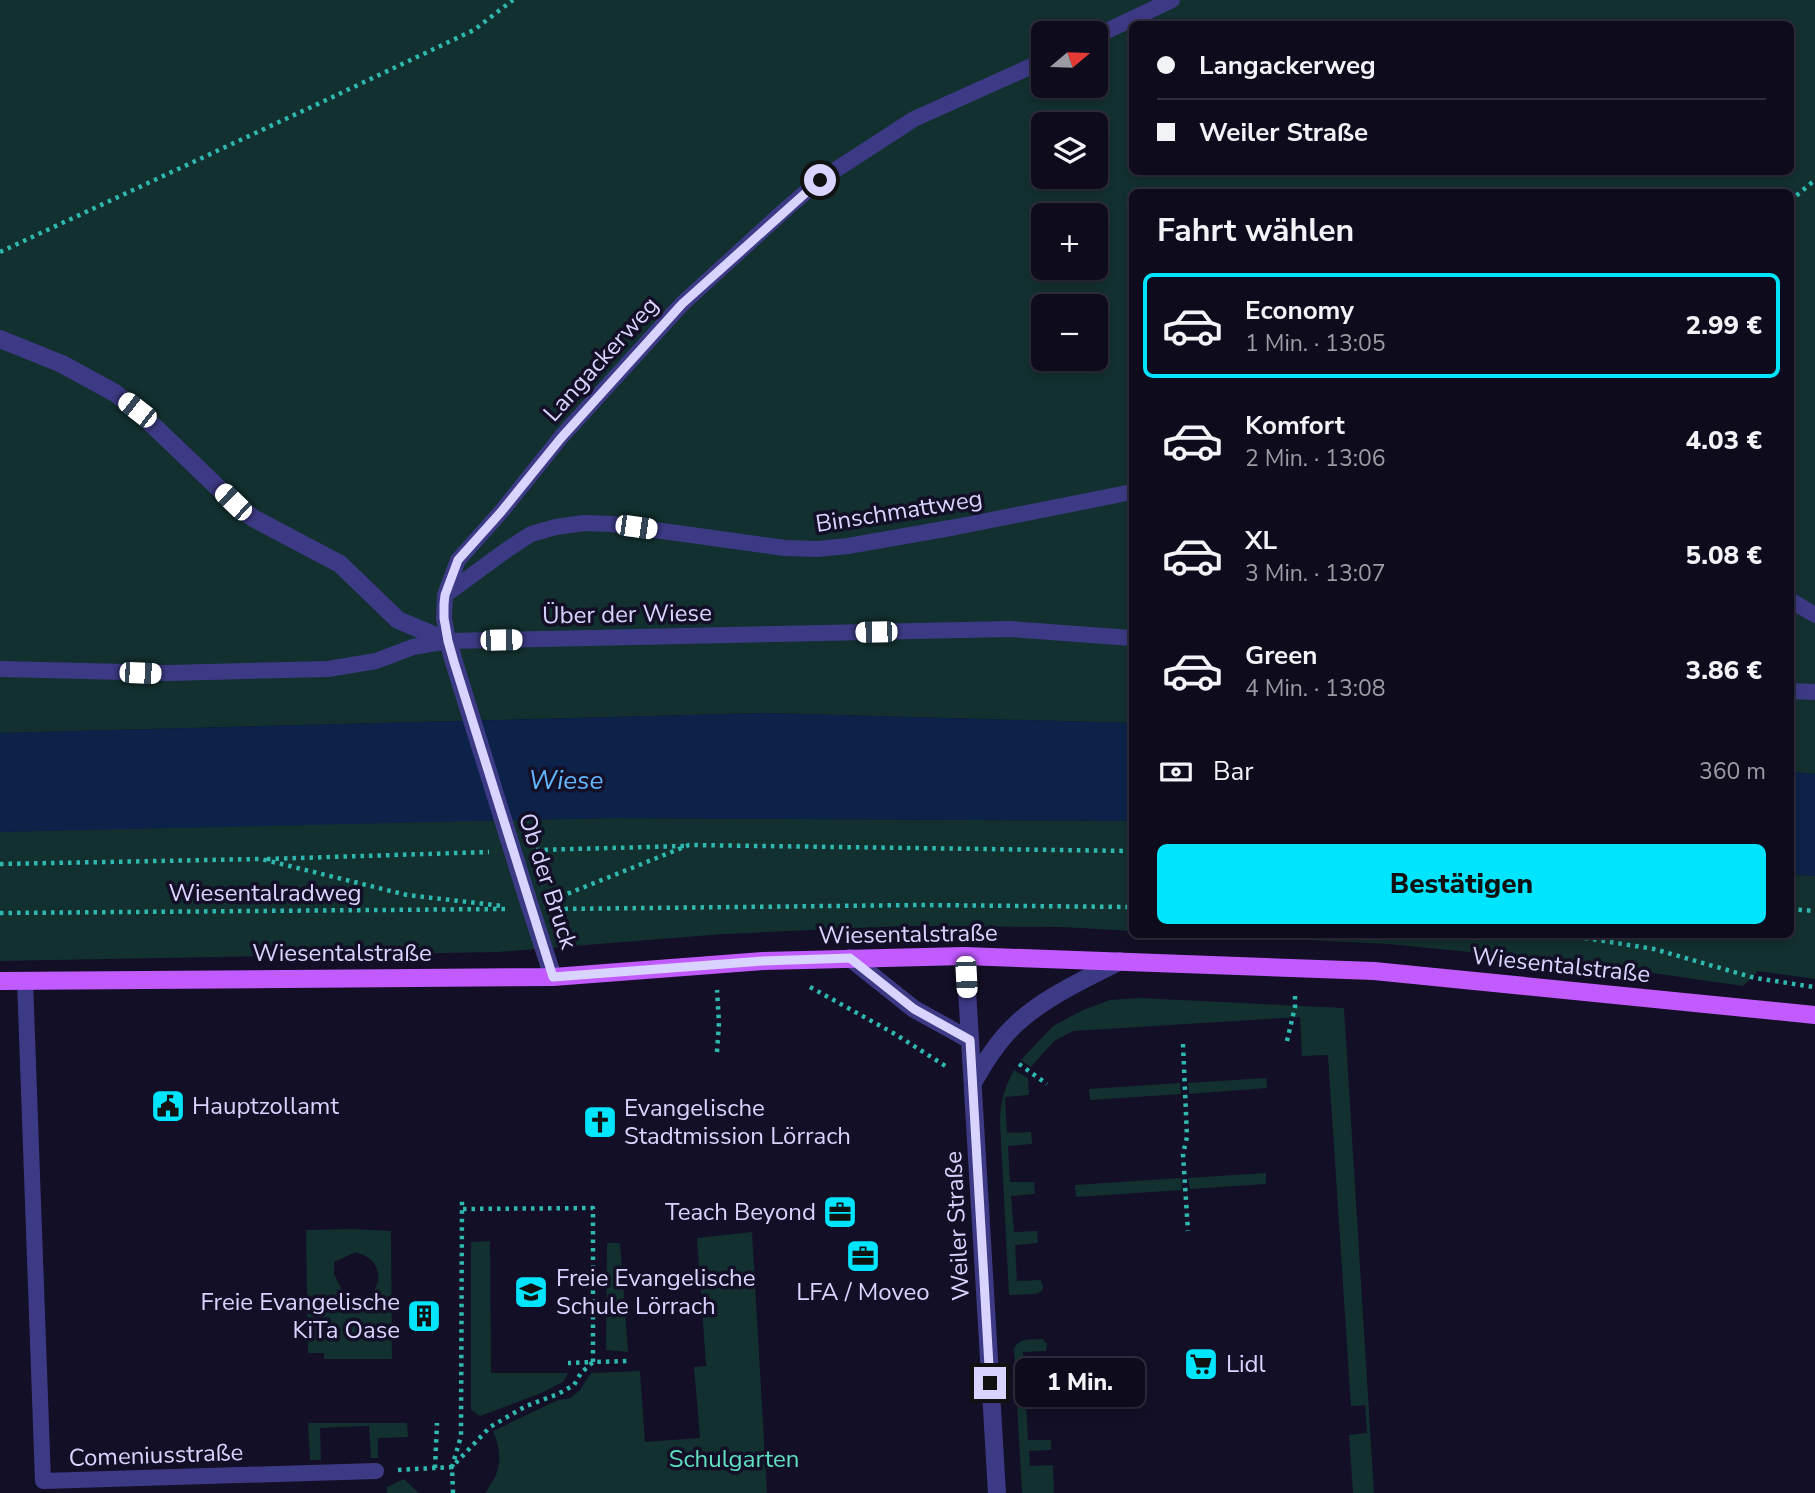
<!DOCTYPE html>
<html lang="de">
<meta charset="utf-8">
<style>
:root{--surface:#0e0b1c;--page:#171425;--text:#f1f3f6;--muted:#9b9ba3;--line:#2e2b3b;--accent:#00e5ff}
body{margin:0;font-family:"Nunito Sans",sans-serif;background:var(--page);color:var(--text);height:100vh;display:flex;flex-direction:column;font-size:26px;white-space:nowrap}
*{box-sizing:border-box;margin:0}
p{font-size:23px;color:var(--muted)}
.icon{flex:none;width:38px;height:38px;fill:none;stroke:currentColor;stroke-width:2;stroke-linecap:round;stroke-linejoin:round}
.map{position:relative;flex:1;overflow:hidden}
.sheet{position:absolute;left:1129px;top:189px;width:665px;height:749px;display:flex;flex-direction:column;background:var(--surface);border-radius:10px;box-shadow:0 4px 10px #0003,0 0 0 2px var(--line)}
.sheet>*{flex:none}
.banner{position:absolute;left:1129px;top:21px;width:665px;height:154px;border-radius:10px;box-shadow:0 4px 10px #0003,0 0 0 2px var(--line);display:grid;align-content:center;height:154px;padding:0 28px;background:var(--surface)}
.needle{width:46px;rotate:71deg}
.fabs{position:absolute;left:1031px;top:21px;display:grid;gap:14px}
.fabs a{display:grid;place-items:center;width:77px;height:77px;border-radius:10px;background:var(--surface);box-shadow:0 4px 10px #0003,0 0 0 2px var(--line);font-size:35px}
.end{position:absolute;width:32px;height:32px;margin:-16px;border:9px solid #d9d4ff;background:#111;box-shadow:0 0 0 4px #111}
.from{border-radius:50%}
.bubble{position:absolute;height:49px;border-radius:10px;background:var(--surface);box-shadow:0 4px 10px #0003,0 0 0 2px var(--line);font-size:23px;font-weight:800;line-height:49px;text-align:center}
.car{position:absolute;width:21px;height:42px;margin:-21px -10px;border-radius:9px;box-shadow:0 0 5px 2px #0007;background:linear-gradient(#fff 24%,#345 0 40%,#fff 0 76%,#345 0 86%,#fff 0)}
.banner b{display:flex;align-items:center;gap:24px;height:66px;font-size:26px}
.banner b+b{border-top:2px solid var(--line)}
.banner i{width:18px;height:18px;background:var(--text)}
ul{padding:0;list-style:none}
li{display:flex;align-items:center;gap:21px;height:105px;margin:0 14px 10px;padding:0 14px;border:4px solid transparent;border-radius:10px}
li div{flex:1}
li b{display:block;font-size:26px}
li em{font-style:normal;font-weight:800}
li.selected{border-color:var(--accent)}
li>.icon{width:63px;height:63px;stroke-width:1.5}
h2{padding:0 28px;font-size:32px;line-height:84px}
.pay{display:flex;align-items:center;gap:18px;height:77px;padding:0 28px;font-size:26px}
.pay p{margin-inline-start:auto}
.cta{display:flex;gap:14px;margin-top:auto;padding:14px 28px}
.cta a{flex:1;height:80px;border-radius:10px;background:var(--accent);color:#111;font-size:28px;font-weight:800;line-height:80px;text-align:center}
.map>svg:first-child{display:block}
.green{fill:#12302f;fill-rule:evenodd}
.water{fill:#0c2248}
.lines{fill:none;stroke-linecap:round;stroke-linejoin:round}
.path{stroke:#2fb8b0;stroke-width:4.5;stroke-dasharray:3.5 5;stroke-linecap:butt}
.service{stroke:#3d3a85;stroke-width:16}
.minor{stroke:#3d3a85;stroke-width:18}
.tertiary{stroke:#3d3a85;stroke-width:18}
.primary{stroke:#c25bff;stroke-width:18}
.minor-bridge{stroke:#3d3a85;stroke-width:18}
.route{stroke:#d9d4ff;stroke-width:9}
.labels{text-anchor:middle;stroke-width:7;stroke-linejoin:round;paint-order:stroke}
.street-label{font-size:24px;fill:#d9d4ff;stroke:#130f26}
.poi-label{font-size:24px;fill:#d9d4ff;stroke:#130f26;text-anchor:start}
.park-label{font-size:24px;fill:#5fe0c0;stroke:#130f26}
.water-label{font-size:26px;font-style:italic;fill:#62b6ff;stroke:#130f26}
</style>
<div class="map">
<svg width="1815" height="1493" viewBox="0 0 1815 1493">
<rect width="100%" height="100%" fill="#130f26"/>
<path class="green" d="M0,0H1815V774L1790,772V192H1132V723L765,713L0,733ZM1132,24H1790V172H1132ZM1043,33H1096V86H1043ZM1043,124H1096V177H1043ZM1043,215H1096V268H1043ZM1043,306H1096V359H1043Z
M613,818L1132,821V931L1063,927L905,926L723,934L498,952L0,961V832L193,826Z
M1790,874L1815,876V979L1758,971L1743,986L1584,963L1388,944L1200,935L1790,934Z
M1139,998L1344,1008L1374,1493H1353L1349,1435L1367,1433L1365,1405L1351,1406L1328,1055L1302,1056L1300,1017L1073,1031L1054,1041L1031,1067L1021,1060L1053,1026L1083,1010L1110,1000Z
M1014,1070L1028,1078L1029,1095L1005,1097L1007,1133L1031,1132L1032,1144L1008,1146L1010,1182H1034L1035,1194L1011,1196L1014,1232L1037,1231L1038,1243L1015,1245L1017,1281L1041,1280L1043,1287L1042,1291L1035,1294L1009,1295L1000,1122C1001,1100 1004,1089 1014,1070Z
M1266,1078L1267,1088L1189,1094L1188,1083Z
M1180,1083L1181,1094L1090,1100L1089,1089Z
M1266,1173V1184L1190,1189L1188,1178Z
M1181,1178L1182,1190L1076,1197L1075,1185Z
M353,1229L391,1231L392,1359H324V1353H308L306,1230ZM356,1252C363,1255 372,1258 375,1265C384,1282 374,1295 358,1302L346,1298L334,1274V1262Z
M752,1232L767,1493H486C488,1487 492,1483 495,1477C502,1461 500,1447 493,1431L558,1400L571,1398L580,1390L591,1373L640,1371L645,1442L700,1438L694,1367L706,1366L707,1364H706L697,1238Z
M490,1241L491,1373H568L563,1382L539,1394L480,1416L471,1410V1242Z
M607,1243H620L628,1352L606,1350Z
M1043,1339L1047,1344L1046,1351L1023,1352L1026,1390L1048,1389V1401L1026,1403L1028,1440H1051V1450L1029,1451L1030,1466L1053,1465L1054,1493H1022L1014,1349C1019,1337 1031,1340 1043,1339Z
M308,1423H407L408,1437L378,1438V1458H371L369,1426L320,1428L321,1460H310Z
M404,1479L419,1493H387V1487Z"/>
<path class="water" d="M765,713L1132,723V821L613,818L0,832V733Z
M1790,772L1815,774V876L1790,874Z"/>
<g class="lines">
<path class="path" d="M1790,201L1815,180
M0,252L322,102L474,30L513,0
M536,850L685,846
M267,859L489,852
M0,864L261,859L407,895L503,906
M552,900L689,845L1132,851
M556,909L920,905L1132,907
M1790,909L1815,911
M0,913L505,909
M1551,934L1579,937L1654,949L1755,978L1814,987
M810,987L895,1034L947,1067
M1287,1041L1295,1007V993
M1183,1044L1187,1137L1183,1154L1188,1231
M717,1052L719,1023L717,990
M1019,1064L1047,1084
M463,1209L593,1208V1362L568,1363
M435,1468L437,1423
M398,1470L452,1467L490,1427L526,1406L558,1394L574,1385L581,1373L593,1362L628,1361
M453,1493L452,1467L461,1436L462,1199"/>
<path class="service" d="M1096,36L1172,0
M445,595L458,560L501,512L561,437L682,304L786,209L820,180L914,119L1043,61
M1790,600L1815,615
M448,641L444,618L445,595L508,549L531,534L556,527L584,523L612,524L785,548L817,549L848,546L956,527L1132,492
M0,669L168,673L328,669L376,661L413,647L448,641L1010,629L1132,638
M1790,691L1815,692
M25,980L43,1481L376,1471"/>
<path class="minor" d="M0,339L62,364L115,393L137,410L233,502L253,518L340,564L398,620L448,641L454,662
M527,897L553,977"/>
<path class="tertiary" d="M965,956L997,1493
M850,958L914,1009L970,1040
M973,1083C984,1063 997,1042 1014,1026C1044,997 1084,980 1120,961"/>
<path class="primary" d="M0,981L553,977L763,961L965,956L1374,971L1815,1015"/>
<path class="minor-bridge" d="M454,662L527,897"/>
</g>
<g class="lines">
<path class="route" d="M820,180L682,304L561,438L501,512L458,560L445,595L444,604V618L448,641L454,662L553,977L763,961L850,958L914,1009L970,1040L990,1383"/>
</g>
<defs>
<g id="civic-square" transform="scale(1.75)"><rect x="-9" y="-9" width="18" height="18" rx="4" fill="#00e5ff" stroke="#130f26"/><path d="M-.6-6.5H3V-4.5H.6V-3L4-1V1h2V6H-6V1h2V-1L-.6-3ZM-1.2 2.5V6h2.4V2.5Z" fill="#111"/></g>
<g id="church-square" transform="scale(1.75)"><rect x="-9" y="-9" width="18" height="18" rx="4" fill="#00e5ff" stroke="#130f26"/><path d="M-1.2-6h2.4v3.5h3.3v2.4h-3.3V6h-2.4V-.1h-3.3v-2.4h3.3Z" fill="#111"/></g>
<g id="office-square" transform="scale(1.75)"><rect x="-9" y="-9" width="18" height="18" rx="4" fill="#00e5ff" stroke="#130f26"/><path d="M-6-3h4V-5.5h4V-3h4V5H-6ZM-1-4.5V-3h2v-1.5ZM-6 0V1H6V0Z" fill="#111"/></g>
<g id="school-square" transform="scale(1.75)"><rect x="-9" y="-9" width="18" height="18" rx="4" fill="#00e5ff" stroke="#130f26"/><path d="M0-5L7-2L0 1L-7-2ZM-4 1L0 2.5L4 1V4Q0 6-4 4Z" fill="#111"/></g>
<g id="building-square" transform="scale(1.75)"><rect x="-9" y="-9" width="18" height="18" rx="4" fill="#00e5ff" stroke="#130f26"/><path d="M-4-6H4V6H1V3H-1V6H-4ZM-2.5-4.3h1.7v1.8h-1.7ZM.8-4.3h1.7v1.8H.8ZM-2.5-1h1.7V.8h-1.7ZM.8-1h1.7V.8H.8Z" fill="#111"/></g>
<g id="supermarket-square" transform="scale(1.75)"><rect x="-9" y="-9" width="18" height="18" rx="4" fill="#00e5ff" stroke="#130f26"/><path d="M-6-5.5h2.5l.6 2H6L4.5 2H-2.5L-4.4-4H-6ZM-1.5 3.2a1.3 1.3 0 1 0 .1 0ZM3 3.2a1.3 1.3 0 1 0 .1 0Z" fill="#111"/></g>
</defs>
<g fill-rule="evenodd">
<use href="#civic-square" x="168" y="1106"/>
<use href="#church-square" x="600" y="1122"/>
<use href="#office-square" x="840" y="1212"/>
<use href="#office-square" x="863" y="1256"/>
<use href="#school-square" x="531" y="1292"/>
<use href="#building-square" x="424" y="1316"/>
<use href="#supermarket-square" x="1201" y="1364"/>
</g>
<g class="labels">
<g class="street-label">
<text transform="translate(601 359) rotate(-48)" y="8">Langackerweg</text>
<text transform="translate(899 511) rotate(-9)" y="8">Binschmattweg</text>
<text transform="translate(627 614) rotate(-1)" y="8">Über der Wiese</text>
<text transform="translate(548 881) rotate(72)" y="8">Ob der Bruck</text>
<text x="265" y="901">Wiesentalradweg</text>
<text transform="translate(908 934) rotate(-1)" y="8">Wiesentalstraße</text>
<text x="342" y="961">Wiesentalstraße</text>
<text transform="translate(1561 965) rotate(6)" y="8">Wiesentalstraße</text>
<text transform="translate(957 1226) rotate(-93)" y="8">Weiler Straße</text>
<text transform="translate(156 1455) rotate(-2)" y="8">Comeniusstraße</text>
</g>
<g class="poi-label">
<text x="192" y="1114">Hauptzollamt</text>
<text x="624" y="1116">Evangelische<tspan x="624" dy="28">Stadtmission Lörrach</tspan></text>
<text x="816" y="1220" text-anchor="end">Teach Beyond</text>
<text x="556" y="1286">Freie Evangelische<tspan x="556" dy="28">Schule Lörrach</tspan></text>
<text x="863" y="1300" text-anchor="middle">LFA / Moveo</text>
<text x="400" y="1310" text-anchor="end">Freie Evangelische<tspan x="400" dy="28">KiTa Oase</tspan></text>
<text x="1226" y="1372">Lidl</text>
</g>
<g class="park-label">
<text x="734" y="1467">Schulgarten</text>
</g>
<g class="water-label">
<text x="566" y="789">Wiese</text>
</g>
</g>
</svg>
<div class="fabs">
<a><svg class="needle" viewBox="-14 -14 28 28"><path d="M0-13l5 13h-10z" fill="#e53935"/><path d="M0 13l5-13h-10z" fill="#9b9ba3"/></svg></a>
<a><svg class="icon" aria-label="layers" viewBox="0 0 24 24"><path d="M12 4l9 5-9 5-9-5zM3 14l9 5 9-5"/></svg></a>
<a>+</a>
<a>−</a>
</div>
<i class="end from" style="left:820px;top:180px"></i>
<i class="end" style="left:990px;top:1383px"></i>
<div class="bubble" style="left:1015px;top:1358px;width:130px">1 Min.</div>
<i class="car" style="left:137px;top:410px;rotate:308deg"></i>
<i class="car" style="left:233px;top:502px;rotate:314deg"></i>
<i class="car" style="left:636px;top:527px;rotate:98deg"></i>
<i class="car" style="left:876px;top:632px;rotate:269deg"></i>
<i class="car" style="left:501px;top:640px;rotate:89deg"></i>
<i class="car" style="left:140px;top:673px;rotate:92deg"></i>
<i class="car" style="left:966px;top:977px;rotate:177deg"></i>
<div class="banner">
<b><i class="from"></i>Langackerweg</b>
<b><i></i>Weiler Straße</b>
</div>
<section class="sheet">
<h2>Fahrt wählen</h2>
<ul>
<li class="selected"><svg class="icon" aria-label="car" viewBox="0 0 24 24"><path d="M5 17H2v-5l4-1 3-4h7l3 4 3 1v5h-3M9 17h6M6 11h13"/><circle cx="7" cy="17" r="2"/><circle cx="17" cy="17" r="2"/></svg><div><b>Economy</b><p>1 Min. · 13:05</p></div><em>2.99 €</em></li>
<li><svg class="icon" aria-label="car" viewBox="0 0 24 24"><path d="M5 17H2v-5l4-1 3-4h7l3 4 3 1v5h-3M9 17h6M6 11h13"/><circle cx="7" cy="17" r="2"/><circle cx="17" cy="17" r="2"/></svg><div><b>Komfort</b><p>2 Min. · 13:06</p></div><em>4.03 €</em></li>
<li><svg class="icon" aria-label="car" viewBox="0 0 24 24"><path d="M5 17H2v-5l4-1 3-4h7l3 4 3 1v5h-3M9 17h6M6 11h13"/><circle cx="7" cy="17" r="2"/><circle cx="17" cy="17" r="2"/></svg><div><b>XL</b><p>3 Min. · 13:07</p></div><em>5.08 €</em></li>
<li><svg class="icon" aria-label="car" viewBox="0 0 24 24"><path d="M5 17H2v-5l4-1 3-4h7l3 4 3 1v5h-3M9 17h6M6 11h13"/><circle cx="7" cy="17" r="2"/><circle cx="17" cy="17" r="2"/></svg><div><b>Green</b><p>4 Min. · 13:08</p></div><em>3.86 €</em></li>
</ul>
<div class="pay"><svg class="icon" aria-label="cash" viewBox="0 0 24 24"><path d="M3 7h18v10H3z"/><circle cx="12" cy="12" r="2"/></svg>Bar<p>360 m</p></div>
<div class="cta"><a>Bestätigen</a></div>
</section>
</div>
